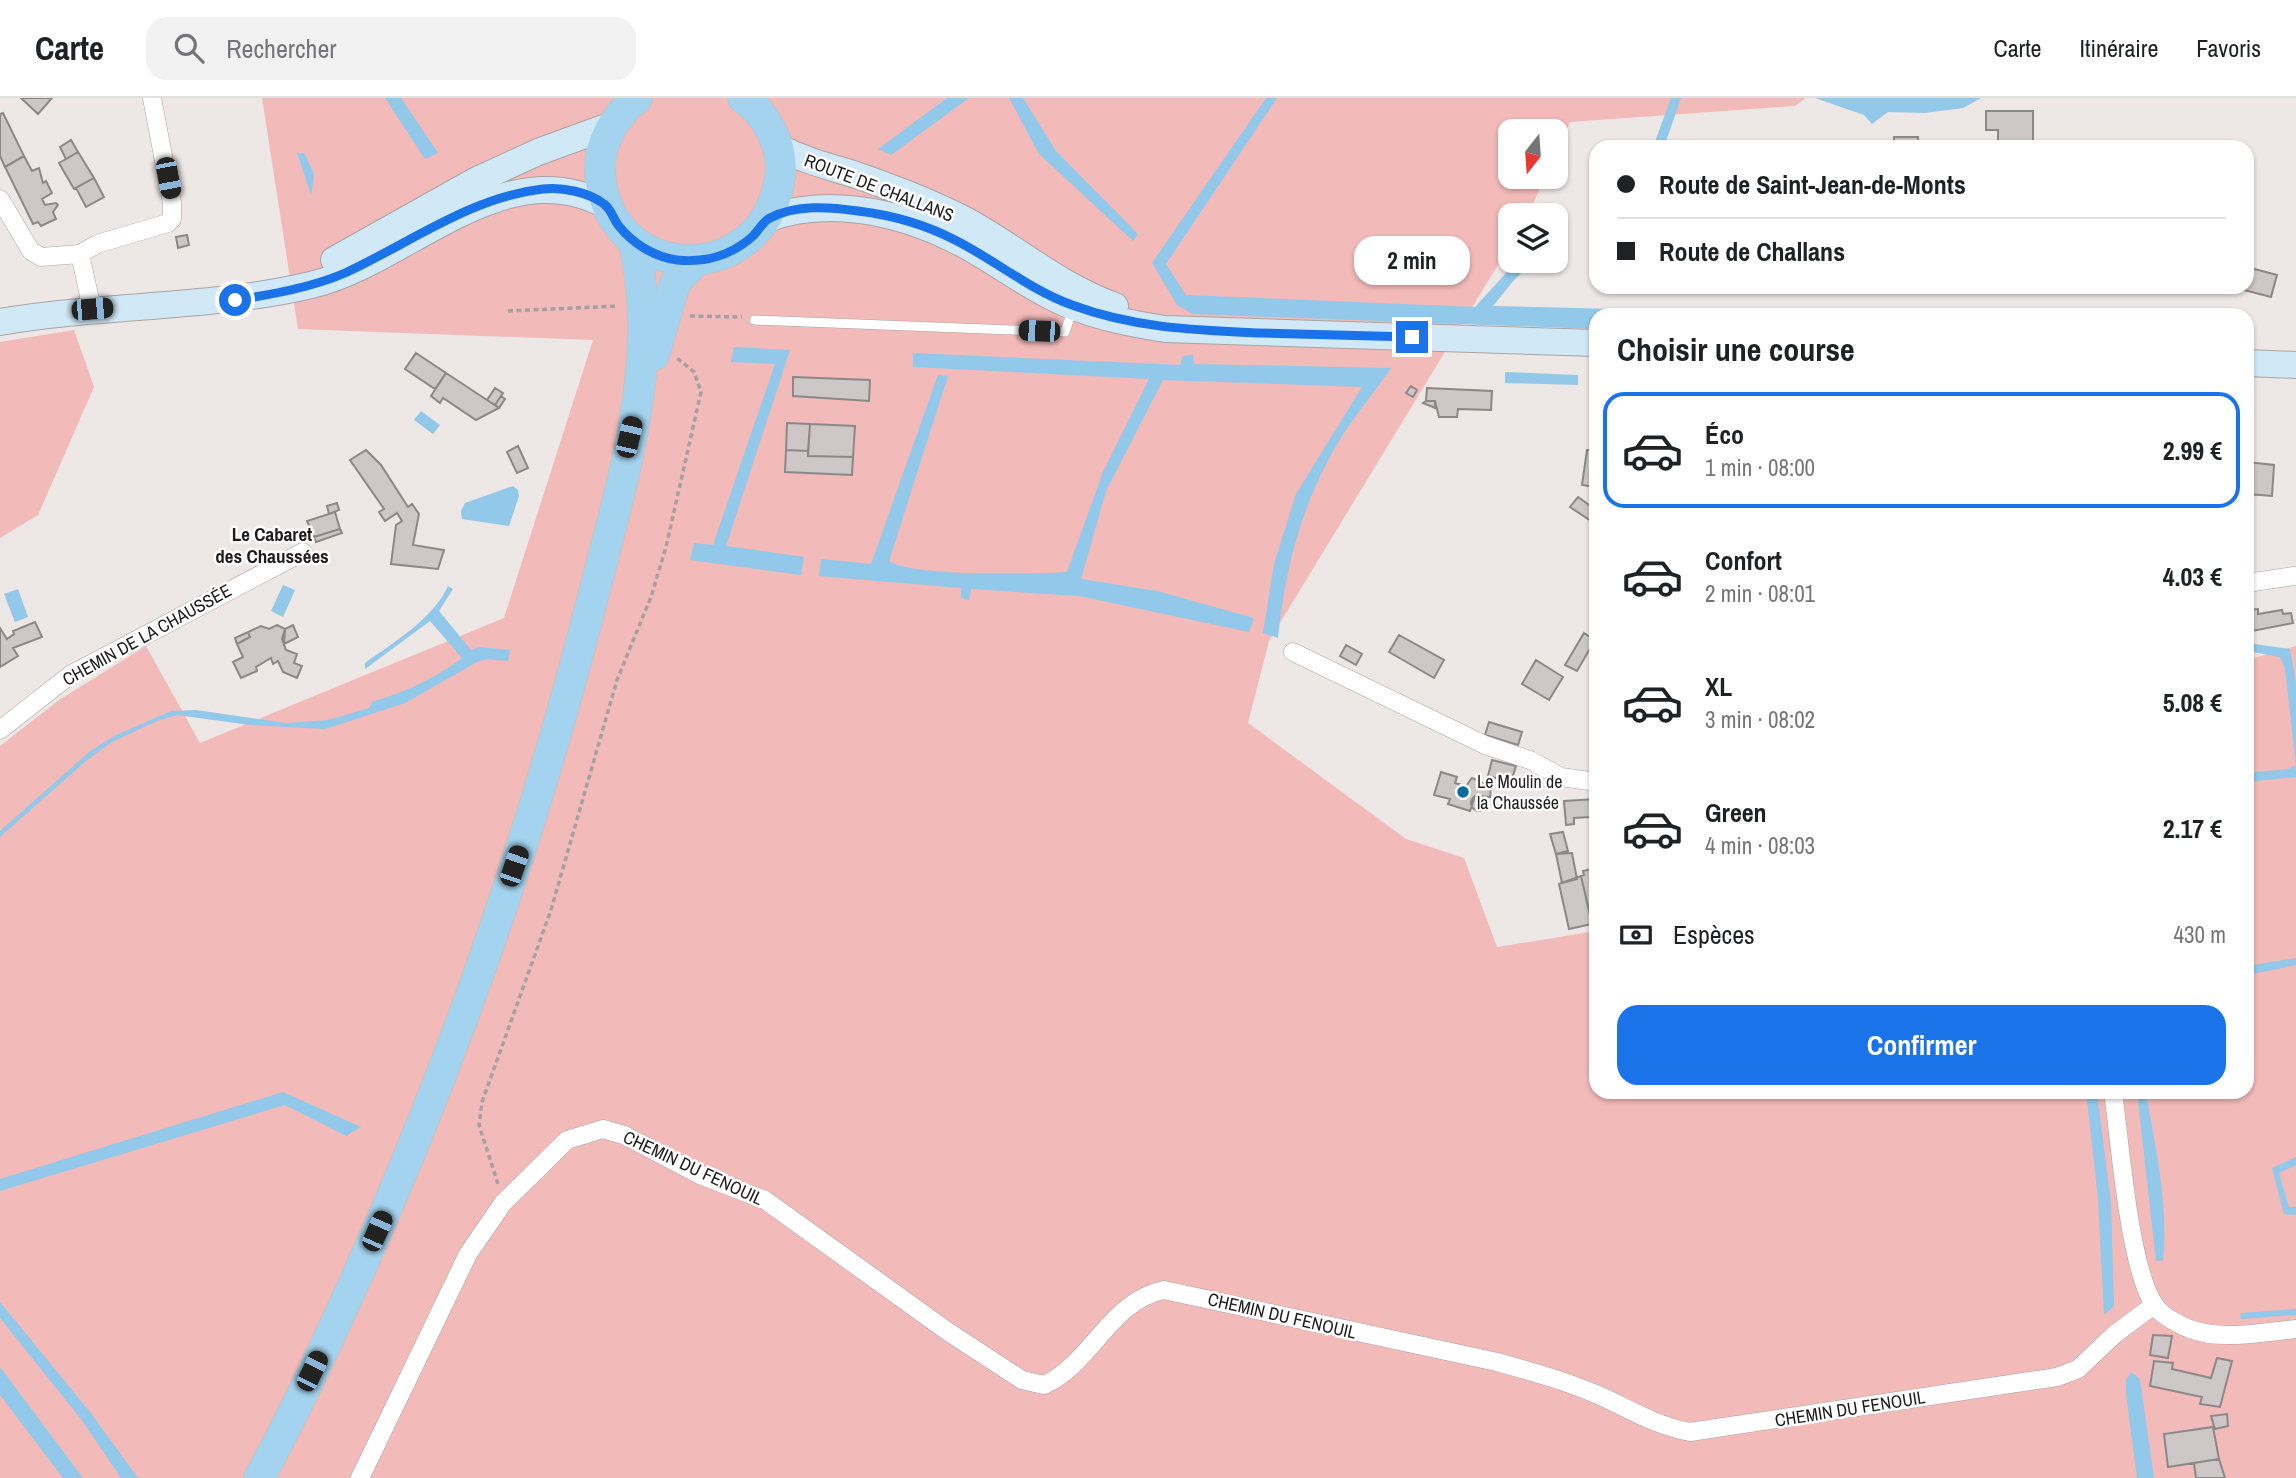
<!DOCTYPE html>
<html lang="fr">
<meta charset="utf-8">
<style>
:root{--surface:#fff;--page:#f2f2f2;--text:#202124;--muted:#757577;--line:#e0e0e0;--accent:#1a73e8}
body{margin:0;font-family:"Archivo Narrow",sans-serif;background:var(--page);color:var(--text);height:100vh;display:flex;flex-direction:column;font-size:26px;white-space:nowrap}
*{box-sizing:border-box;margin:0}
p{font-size:23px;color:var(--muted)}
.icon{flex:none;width:38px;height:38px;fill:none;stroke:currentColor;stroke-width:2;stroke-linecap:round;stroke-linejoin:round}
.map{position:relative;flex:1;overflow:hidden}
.details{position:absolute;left:1589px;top:210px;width:665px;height:791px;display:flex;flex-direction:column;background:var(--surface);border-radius:21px;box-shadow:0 2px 5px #0004}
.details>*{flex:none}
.banner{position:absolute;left:1589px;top:42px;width:665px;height:154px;border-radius:21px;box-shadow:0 2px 5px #0004;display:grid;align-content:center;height:154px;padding:0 28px;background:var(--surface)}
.needle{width:46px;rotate:197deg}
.fabs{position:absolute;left:1498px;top:21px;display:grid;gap:14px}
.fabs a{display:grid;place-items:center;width:70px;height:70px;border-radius:14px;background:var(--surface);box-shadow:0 2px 5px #0004;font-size:35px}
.end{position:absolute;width:32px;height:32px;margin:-16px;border:9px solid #1a73e8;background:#fff;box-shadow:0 0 0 4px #fff}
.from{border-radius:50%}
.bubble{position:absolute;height:49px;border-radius:21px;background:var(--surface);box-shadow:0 2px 5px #0004;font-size:23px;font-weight:700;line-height:49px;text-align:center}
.car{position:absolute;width:21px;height:42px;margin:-21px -10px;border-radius:9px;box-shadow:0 0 5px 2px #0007;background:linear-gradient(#222 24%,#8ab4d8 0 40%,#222 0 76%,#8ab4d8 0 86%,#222 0)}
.banner b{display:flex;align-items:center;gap:24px;height:66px;font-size:26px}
.banner b+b{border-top:2px solid var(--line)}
.banner i{width:18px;height:18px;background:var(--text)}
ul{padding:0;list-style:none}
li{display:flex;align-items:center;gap:21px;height:116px;margin:0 14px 10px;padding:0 14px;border:4px solid transparent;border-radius:21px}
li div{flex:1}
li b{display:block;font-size:26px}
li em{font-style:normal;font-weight:700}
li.on{border-color:var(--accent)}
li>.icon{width:63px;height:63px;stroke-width:1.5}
h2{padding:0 28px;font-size:32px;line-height:84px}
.pay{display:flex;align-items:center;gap:18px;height:77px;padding:0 28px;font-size:26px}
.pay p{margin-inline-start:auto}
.button{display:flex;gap:14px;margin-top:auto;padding:14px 28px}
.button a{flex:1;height:80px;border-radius:21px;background:var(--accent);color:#fff;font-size:28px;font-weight:700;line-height:80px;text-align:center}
header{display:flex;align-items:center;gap:42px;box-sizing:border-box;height:98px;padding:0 35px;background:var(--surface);border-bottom:2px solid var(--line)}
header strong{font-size:33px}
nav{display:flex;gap:38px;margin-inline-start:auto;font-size:24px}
.search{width:490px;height:63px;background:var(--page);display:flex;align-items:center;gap:18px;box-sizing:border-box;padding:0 24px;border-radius:21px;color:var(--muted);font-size:26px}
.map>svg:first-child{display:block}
.green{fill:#f2bab8}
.water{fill:#92c8e9}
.building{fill:#cdc7c7;stroke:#8d8888;stroke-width:2}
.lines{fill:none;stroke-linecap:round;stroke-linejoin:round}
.service-casing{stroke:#aaa4a3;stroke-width:10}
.minor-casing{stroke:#aaa4a3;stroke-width:19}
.secondary-casing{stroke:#aaa4a3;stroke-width:28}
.primary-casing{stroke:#c4c4c4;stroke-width:32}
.path{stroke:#a5a1a0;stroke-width:3.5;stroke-dasharray:5 3.5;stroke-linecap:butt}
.service{stroke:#fff;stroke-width:9}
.minor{stroke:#fff;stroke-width:18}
.secondary{stroke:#d1e9f7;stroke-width:26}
.primary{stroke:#a3d3ef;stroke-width:30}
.route{stroke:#1a73e8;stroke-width:9}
.poi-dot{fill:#086d9b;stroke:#fff;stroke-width:2.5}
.labels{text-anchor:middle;stroke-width:5;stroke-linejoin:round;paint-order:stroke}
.street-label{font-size:18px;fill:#1e1c1c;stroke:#fff}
.poi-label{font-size:18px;fill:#1e1c1c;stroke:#fff;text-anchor:start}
.neighbourhood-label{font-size:19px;font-weight:bold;fill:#1e1c1c;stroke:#fff}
</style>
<header>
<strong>Carte</strong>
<div class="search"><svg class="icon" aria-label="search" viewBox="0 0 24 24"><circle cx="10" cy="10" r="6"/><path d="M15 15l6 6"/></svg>Rechercher</div>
<nav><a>Carte</a><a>Itinéraire</a><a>Favoris</a></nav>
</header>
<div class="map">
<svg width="2296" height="1380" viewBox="0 0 2296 1380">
<rect width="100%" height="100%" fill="#ede7e6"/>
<path class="green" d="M262,0H1806L1795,8L1570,24L1556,56V33H1510V79H1545L1528,117H1510V147L1269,543L1248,625L1406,741L1464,760L1497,849L1596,833V994H2247V562L2296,548V1380H0V648L59,602L146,548L200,645L504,520L593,242L298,231Z
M74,232L94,289L38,417L0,440V244Z"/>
<path class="water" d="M385,0H401L438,55L425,61Z
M947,0H969L891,57L878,51Z
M1009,0H1023L1056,53L1138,136L1133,143L1039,56Z
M1266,0H1277L1166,166L1186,197L1475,209L1517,163H1535L1514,182L1493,208L1613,211L1612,217H1596V231L1193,216L1177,207L1152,165Z
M1671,0H1681L1664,49H1653Z
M1815,0H1981L1963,10L1925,15L1888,14L1872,26L1864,17Z
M297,55H304L314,76L311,97Z
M734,249L790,252L726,448L804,459L801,477L690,462L694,445L713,447L775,266L731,264Z
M913,255L1180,267L1183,258L1193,257L1194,266L1391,270C1372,298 1348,325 1332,355C1299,415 1285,473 1278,540L1263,535L1274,466L1296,396L1362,289L1163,282L1106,393L1081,481L1157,493L1254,520L1249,534L1079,498L971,491L969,502L961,500V490L819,478L821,461L871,466L938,277L948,278L889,463C913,479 1034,476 1067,474L1103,374L1149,281L913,269Z
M1505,274L1578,277V287L1505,285Z
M421,313L440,327L433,336L414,322Z
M513,388L518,392L519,398L509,428L462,421L461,413L465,405Z
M283,487L295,492L283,519L271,513Z
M448,488L453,491L439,513L471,552L480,549L510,552L508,563L487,561L477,564L405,605L325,631L250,627L177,617L157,623L112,644L87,662L0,739V733L89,654L114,638L171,613L196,612L286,625L328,622L369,610L372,604C402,595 437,580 462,560L430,523L365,571V565C394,544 433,521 448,488Z
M18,491L28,519L15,524L4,496Z
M2247,545L2290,551L2296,585V679L2247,684V675L2288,671L2296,667L2285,571L2280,559L2247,553Z
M2296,860V867L2247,877V868Z
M283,994L361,1029L346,1038L285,1007L0,1093V1081Z
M2086,994H2097L2111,1105L2114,1208L2104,1217L2098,1100Z
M2137,994H2146C2155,1049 2169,1107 2163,1163H2156Z
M2296,1059V1067L2279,1075L2289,1109H2296V1117L2284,1116L2272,1070Z
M0,1204L90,1314L138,1380H121L81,1321L0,1220Z
M2296,1211V1217L2241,1221L2240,1215Z
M0,1269L83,1380H63L0,1297Z
M2131,1274L2140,1281L2154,1380H2137L2126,1296V1282Z"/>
<path class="building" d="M21,0H52L38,16Z
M1986,13H2033V49H1998V32H1986Z
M3,15L24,58L5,69L0,58V16Z
M1894,39H1918V49H1894Z
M71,42L78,54L66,61L60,49Z
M1875,46V49H1832Z
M78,54L94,80L74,91L59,65Z
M24,58L32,73L39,70L43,85L46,83L52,95L42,101L45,107L56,105L58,107L53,114L56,121L41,128L38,124L33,126L5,69Z
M94,80L104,99L86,109L76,90Z
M187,137L189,147L178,150L176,139Z
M2247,169L2277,177L2271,199L2240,191L2247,189Z
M416,255L446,275L435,291L405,271Z
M446,275L487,302L499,310L476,322L443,300L440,305L431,298Z
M793,279L870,282L869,303L793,298Z
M1411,288L1417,292L1413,299L1406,295Z
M495,290L503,295L495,307L487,302Z
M1427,290L1492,293L1491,312L1458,311L1457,319H1439L1435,303H1426Z
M501,298L505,301L499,310L495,307Z
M1426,303H1435V310L1423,305Z
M787,325L810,326L808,353L786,352Z
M810,326L855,328L853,359L808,358Z
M518,348L528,370L517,375L507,354Z
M366,352L381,367L408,409L412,406L419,416L413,447L444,452L438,471L391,466L396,427L402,423L397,415L385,423L379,414L384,411L350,362Z
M786,352L808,353V358L853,359L852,377L785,374Z
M1587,352L1596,353V389L1582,387Z
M2247,364L2274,367L2272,398L2247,396Z
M1578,399L1596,412L1594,425L1570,409Z
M337,405L339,412L329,416L327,408Z
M335,414L340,431L314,439L307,423Z
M340,431L342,435L316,444L314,439Z
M2258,511V516L2282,512L2283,516L2291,515L2293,525L2252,533L2247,529V512Z
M35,524L42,539L13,550L18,558L0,569V530L7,541L14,536L13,533Z
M277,527L285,531L282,541L286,552L297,556L294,565L302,568L297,580L283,574L278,563L273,566L271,560L256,569L257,573L241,580L233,564L243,559L237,546L250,539L248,534L261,528L269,531Z
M293,527L298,539L284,546L285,531Z
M248,534L250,539L237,546L235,540Z
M1584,535L1595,542L1577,573L1565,567Z
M1399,537L1444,562L1434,580L1389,554Z
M1346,547L1362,556L1356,567L1340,558Z
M1536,562L1563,579L1549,602L1522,586Z
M1489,624L1522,634L1518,647L1485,637Z
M1492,662L1516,668L1511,684L1488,678Z
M1441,674L1457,679L1455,685L1466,688L1472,680L1491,688L1490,699L1475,698L1470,713L1448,706L1450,701L1434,697Z
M1471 705a8 8 0 1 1 16 0a8 8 0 1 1-16 0Z
M1596,701V729L1592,730L1591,719L1574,720V726L1566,727L1564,703Z
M1563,734L1568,753L1556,756L1550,736Z
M1572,755L1577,781L1562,785L1556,756Z
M1596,770V811L1589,812L1581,778L1584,777L1583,773Z
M1581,778L1592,826L1569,831L1559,786Z
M2153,1237L2172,1238L2168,1260L2150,1257Z
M2217,1260L2232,1263L2220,1309L2200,1306L2202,1299L2150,1288L2154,1263L2173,1265L2172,1271L2211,1280Z
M2227,1316L2228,1328L2215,1331L2211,1318Z
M2213,1329L2219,1361L2168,1369L2164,1336Z
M2219,1361L2225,1380H2196L2194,1365Z"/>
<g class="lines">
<g class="service-casing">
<path id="service" d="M754,222L1065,234L1072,213"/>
</g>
<g class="minor-casing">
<path id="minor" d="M0,101L31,153L41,159L80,156L97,146L168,125L172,121V105L152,0
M80,156L92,211
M2247,485L2294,478
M1293,554L1485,647L1530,662L1561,679L1596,684
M0,632L70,577L303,454
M2113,994C2120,1043 2129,1171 2155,1208C2163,1219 2178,1226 2190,1231C2221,1243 2264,1234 2296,1231
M360,1380L468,1156L503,1105L567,1042L603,1031L624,1037L700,1077L765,1102L947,1233L1022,1282L1044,1287C1091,1266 1111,1202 1164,1192L1497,1264C1533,1274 1570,1284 1605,1300C1634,1314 1658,1328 1690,1334L2057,1279L2078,1271L2115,1236L2154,1207"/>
</g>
<g class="secondary-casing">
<path id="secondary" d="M778,49C803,62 827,68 853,76C891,89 931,104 967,123C1016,150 1061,189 1115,208
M767,121C827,98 899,114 955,142C988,158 1018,182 1052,199C1086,217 1127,225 1165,231L1596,245
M334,162L475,83L538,54L612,27
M0,224C104,206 209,211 311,187C407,165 504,50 607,108
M2247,265L2296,267"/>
</g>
<g class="primary-casing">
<path id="primary" d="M637,0C615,18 599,44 600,73C606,188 765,193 780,78C784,49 767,16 743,0
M654,257L675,185L696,163
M259,1380C294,1317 324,1251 354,1185C455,962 535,729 595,491C623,380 662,256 633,142"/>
</g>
<path class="path" d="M508,213L618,208
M690,218L742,219
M498,1086L479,1027L482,1004L551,812L617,582L651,499L666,449L701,294L694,274L677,260"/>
<use href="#service" class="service"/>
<use href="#minor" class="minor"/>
<use href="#secondary" class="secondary"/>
<use href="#primary" class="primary"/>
</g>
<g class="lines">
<path class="route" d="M235,202C270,197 313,189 345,175C410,145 471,99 543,91C563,89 588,94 604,106C611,111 613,120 618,127C632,145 654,159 677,162C705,165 732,157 753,138C759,132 763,123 770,120C796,106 830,109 858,113C891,117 926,127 955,142C995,162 1030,192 1072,207C1134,230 1194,232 1259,235C1310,236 1361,238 1412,239"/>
</g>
<circle class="poi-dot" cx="1463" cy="694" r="7"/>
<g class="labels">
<g class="street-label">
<text transform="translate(879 90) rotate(21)" y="6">ROUTE DE CHALLANS</text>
<text transform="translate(147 537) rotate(-29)" y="6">CHEMIN DE LA CHAUSSÉE</text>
<text transform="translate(693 1070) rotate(25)" y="6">CHEMIN DU FENOUIL</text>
<text transform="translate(1282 1218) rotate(13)" y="6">CHEMIN DU FENOUIL</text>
<text transform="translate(1850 1311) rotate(-9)" y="6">CHEMIN DU FENOUIL</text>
</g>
<g class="poi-label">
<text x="1477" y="690">Le Moulin de<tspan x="1477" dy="21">la Chaussée</tspan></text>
</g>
<g class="neighbourhood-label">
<text x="272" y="443">Le Cabaret<tspan x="272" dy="22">des Chaussées</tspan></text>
</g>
</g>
</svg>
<div class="fabs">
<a><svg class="needle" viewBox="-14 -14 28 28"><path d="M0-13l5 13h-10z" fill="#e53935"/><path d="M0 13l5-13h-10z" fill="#757577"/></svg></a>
<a><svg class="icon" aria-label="layers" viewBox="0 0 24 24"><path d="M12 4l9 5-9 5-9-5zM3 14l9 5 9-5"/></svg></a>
</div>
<i class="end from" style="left:235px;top:202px"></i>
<i class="end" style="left:1412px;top:239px"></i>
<div class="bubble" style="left:1354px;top:138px;width:116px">2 min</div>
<i class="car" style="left:168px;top:80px;rotate:169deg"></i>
<i class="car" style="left:92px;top:211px;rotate:85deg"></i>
<i class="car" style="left:1039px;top:233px;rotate:272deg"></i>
<i class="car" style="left:629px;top:339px;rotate:13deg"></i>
<i class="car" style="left:514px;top:768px;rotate:19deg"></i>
<i class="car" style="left:377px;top:1133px;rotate:24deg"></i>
<i class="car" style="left:312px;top:1273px;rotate:26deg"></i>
<div class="banner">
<b><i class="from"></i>Route de Saint-Jean-de-Monts</b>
<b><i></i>Route de Challans</b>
</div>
<section class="details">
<h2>Choisir une course</h2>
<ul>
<li class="on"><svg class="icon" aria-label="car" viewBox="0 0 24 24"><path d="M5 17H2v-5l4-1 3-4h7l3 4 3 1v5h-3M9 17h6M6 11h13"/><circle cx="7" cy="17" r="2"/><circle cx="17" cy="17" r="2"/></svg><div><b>Éco</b><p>1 min · 08:00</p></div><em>2.99 €</em></li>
<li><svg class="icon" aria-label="car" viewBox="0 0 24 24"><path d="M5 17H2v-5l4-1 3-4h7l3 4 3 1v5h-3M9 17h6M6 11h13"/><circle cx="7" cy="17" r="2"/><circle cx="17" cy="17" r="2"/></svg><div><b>Confort</b><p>2 min · 08:01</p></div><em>4.03 €</em></li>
<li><svg class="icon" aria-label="car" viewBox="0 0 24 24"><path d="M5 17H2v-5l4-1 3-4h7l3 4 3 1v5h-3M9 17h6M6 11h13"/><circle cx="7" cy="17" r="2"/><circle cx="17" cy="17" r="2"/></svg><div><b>XL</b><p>3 min · 08:02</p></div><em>5.08 €</em></li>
<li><svg class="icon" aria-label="car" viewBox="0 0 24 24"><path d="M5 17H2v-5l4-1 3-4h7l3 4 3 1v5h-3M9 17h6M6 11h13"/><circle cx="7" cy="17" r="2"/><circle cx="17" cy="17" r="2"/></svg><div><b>Green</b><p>4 min · 08:03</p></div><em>2.17 €</em></li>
</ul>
<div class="pay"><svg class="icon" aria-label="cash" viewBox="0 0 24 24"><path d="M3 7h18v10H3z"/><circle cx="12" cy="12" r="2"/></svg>Espèces<p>430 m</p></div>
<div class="button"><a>Confirmer</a></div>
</section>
</div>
